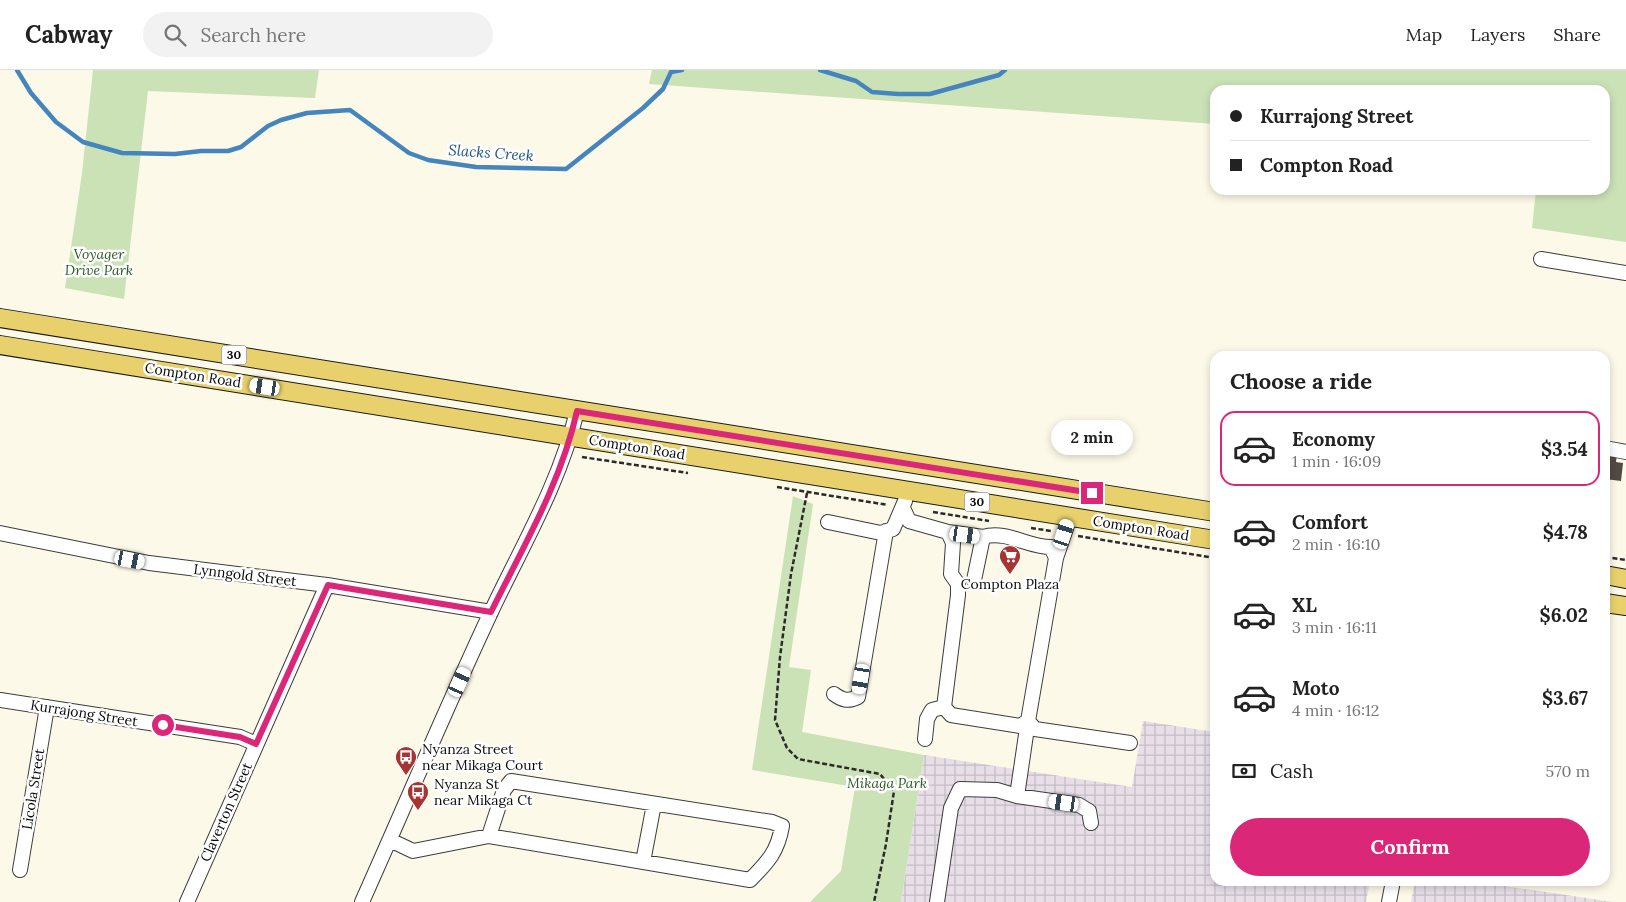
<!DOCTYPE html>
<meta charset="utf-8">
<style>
:root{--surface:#fff;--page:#f2f2f2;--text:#222;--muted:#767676;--line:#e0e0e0;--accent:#db2777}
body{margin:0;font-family:Lora,serif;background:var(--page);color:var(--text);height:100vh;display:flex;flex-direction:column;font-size:19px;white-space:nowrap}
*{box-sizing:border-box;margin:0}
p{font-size:16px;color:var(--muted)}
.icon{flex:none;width:28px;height:28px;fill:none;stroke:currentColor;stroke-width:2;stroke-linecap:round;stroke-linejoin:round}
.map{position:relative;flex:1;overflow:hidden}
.drawer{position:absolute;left:1210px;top:281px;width:400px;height:535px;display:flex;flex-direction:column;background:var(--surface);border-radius:15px;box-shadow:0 2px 8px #0003}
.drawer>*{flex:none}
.top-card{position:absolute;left:1210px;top:15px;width:400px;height:110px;border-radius:15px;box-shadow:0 2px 8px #0003;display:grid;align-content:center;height:110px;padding:0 20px;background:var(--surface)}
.end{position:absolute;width:22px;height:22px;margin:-11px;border:6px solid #db2777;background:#fff;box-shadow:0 0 0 2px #fff}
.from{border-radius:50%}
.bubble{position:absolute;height:35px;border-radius:18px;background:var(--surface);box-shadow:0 2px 8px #0003;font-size:16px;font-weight:700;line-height:35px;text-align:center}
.car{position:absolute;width:15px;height:30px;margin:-15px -8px;border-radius:6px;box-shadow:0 0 4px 1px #0007;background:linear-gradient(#fff 24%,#345 0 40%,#fff 0 76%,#345 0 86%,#fff 0)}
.top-card b{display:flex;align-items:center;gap:18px;height:48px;font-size:19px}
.top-card b+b{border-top:1px solid var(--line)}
.top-card i{width:12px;height:12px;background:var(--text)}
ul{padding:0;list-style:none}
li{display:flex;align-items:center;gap:15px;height:75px;margin:0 10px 8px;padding:0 10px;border:2px solid transparent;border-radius:15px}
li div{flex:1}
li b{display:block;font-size:19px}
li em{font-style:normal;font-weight:700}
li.on{border-color:var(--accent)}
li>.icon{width:45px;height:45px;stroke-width:1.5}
h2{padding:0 20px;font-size:22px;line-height:60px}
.pay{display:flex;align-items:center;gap:12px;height:55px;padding:0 20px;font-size:19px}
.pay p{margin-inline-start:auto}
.button{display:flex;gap:10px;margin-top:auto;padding:10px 20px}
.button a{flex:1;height:58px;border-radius:30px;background:var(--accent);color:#fff;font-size:20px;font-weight:700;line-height:58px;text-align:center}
header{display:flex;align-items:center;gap:30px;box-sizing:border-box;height:70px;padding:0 25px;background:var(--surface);border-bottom:1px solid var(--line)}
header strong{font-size:24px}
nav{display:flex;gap:28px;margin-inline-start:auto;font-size:18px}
.search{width:350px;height:45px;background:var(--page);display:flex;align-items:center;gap:12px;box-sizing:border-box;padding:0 18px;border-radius:28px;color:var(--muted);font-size:19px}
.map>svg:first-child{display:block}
.industrial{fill:url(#industrial-grid)}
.park{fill:#cbe2b7}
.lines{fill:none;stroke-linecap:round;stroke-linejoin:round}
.stream{stroke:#4385bc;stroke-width:4.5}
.building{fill:#514b47}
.minor-casing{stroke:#3c3c3c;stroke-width:16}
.major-casing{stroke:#1a1a1a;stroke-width:20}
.path{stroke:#2b2b2b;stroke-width:2.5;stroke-dasharray:5 2.5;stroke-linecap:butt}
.minor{stroke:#fff;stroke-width:14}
.major{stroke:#e8d16d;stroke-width:18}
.route{stroke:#db2777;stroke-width:6}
.labels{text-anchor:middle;stroke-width:5;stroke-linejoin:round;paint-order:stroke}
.shield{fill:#fff;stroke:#535353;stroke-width:1}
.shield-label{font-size:12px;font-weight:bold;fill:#090909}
.park-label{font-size:14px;font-style:italic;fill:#2b5823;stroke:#fff}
.street-label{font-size:14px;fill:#090909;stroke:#fff}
.poi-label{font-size:14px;fill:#090909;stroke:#fff;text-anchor:start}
.water-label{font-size:15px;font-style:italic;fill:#23588b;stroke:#fff}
</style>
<header>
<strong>Cabway</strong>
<div class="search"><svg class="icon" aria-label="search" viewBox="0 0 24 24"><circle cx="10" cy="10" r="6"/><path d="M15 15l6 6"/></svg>Search here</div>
<nav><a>Map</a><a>Layers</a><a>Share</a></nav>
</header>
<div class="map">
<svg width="1626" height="832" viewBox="0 0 1626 832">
<defs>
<pattern id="industrial-grid" width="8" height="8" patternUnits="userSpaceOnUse" patternTransform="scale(1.25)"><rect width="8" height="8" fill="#e7dee8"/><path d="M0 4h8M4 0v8" fill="none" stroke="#c5bdc6"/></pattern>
</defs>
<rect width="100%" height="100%" fill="#fcf9e8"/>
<path class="industrial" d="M1143,651L1215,662V811H1370L1366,832H901L924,685L1132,717Z
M1415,811H1471L1613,832H1411Z"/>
<path class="park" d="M93,0H319L315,28L148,21L124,229L65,218L82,103Z
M652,0H1626V172L1532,158L1536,120H1605V20H1215V54L649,14Z
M793,426L813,434L789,597L811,600L802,662L924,685L901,832H810L841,801L855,717L752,700Z"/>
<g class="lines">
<path class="stream" d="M17,0L31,23L56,52L83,72L122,83L175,84L201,81H228L241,77L268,56L281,50L307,43L350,40L409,83L428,90L476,97L566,99L643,38L663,19L671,2L682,0
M820,0L856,11L872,22L898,24H930L999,5L1005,0"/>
</g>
<path class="building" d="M1605,382L1617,384L1616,392L1623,393L1621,411L1605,409Z"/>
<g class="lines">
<g class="minor-casing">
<path id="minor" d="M1541,189L1626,203
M1605,378L1626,382
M903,438L909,451L948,462L953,473L951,504L958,514V525L944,637L951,645L1020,656L1028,651L1056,488L1051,477C1027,477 1007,460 983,467L974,510
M828,452L881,463L893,459L905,431
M948,462L983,467
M0,463L149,493L327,515L491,542
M1056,488L1070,447
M834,624C842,630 848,632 858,627L886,461
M0,630L240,667L256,674
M1028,651L1035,659L1130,673
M925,669L927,649L932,640L944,637
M1017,726L1079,735L1089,741L1091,753
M390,770L413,781L489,766L750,810C768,792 778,781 782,756L772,752L511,711L504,720L489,766
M643,792L654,734
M20,800L47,637
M187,832L327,515
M362,832C405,736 446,638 491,542C522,476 560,413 577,341
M937,832L951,738L960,719L997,720L1017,726L1028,651
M1389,832L1393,811"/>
</g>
<g class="major-casing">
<path id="major" d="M0,248L1215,442
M0,275L1215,470
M1605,505L1626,509
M1605,533L1626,536"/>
</g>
<path class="path" d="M582,387L688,403
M777,417L888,435
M807,423L791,504L780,587L775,650L787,678L798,689L880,704L894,721L886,774L874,832
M933,442L989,451
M1031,458L1051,461
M1078,466L1215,488
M1605,487L1626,490"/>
<use href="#minor" class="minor"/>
<use href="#major" class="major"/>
</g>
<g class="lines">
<path class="route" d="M163,655L240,667L256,674L328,515L491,542C523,477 561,413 577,341L1092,423"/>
</g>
<defs>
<g id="supermarket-pin" transform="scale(1.125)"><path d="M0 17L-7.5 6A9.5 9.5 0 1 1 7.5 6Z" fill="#a83333" stroke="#fff"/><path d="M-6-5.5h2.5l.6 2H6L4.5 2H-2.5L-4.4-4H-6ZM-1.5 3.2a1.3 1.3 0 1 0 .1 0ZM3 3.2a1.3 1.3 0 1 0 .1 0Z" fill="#fff"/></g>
<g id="bus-pin" transform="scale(1.125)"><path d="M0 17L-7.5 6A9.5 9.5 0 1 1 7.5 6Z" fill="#a83333" stroke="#fff"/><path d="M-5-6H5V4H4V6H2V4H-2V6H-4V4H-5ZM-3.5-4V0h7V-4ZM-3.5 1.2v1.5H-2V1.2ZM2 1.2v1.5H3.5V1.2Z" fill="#fff"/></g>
</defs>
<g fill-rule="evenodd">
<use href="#supermarket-pin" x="1010" y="486"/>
<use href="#bus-pin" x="406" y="687"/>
<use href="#bus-pin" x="418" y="722"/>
</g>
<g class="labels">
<g class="shield">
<rect x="221.5" y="275.5" width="25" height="19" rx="4"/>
<rect x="964.5" y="422.5" width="25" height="19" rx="4"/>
</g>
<g class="shield-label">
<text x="234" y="289">30</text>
<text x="977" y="436">30</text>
</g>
<g class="park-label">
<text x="99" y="189">Voyager<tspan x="99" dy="16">Drive Park</tspan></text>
<text x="887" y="718">Mikaga Park</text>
</g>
<g class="street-label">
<text transform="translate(193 305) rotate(9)" y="5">Compton Road</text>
<text transform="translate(637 377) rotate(9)" y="5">Compton Road</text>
<text transform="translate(1141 458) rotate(9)" y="5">Compton Road</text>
<text transform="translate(245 505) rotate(7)" y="5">Lynngold Street</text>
<text transform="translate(84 643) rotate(9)" y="5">Kurrajong Street</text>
<text transform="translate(33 719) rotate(-81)" y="5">Licola Street</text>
<text transform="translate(226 742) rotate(-66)" y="5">Claverton Street</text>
</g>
<g class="poi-label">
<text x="1010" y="519" text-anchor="middle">Compton Plaza</text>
<text x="422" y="684">Nyanza Street<tspan x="422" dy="16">near Mikaga Court</tspan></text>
<text x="434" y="719">Nyanza St<tspan x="434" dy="16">near Mikaga Ct</tspan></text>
</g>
<g class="water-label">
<text transform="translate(491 83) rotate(4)" y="5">Slacks Creek</text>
</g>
</g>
</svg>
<i class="end from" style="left:163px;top:655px"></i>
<i class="end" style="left:1092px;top:423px"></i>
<div class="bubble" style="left:1051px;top:350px;width:82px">2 min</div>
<i class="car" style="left:265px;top:317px;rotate:279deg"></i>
<i class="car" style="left:1064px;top:464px;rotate:18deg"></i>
<i class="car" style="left:965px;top:465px;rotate:98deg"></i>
<i class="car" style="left:130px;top:490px;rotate:101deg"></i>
<i class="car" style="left:861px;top:609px;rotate:190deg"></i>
<i class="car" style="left:460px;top:612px;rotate:24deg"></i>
<i class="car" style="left:1064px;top:733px;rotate:278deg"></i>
<div class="top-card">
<b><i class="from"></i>Kurrajong Street</b>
<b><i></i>Compton Road</b>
</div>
<section class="drawer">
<h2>Choose a ride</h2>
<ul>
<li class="on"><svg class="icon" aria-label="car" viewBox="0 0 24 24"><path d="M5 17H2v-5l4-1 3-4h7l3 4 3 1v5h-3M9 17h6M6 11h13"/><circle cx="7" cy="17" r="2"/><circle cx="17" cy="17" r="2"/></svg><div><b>Economy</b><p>1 min · 16:09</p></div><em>$3.54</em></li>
<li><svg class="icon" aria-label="car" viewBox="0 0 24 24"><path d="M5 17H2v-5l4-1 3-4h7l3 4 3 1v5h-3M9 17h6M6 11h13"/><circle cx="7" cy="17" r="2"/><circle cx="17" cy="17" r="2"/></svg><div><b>Comfort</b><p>2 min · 16:10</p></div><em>$4.78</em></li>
<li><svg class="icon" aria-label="car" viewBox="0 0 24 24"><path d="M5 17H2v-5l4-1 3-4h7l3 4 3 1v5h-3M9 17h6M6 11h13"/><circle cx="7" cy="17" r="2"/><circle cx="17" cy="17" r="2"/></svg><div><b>XL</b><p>3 min · 16:11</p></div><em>$6.02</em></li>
<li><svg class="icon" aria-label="car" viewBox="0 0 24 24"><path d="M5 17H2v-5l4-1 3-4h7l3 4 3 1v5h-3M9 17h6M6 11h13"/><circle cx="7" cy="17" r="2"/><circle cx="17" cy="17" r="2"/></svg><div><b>Moto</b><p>4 min · 16:12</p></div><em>$3.67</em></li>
</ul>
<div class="pay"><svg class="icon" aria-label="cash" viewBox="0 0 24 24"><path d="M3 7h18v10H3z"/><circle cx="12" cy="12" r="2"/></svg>Cash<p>570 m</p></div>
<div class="button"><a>Confirm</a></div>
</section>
</div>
